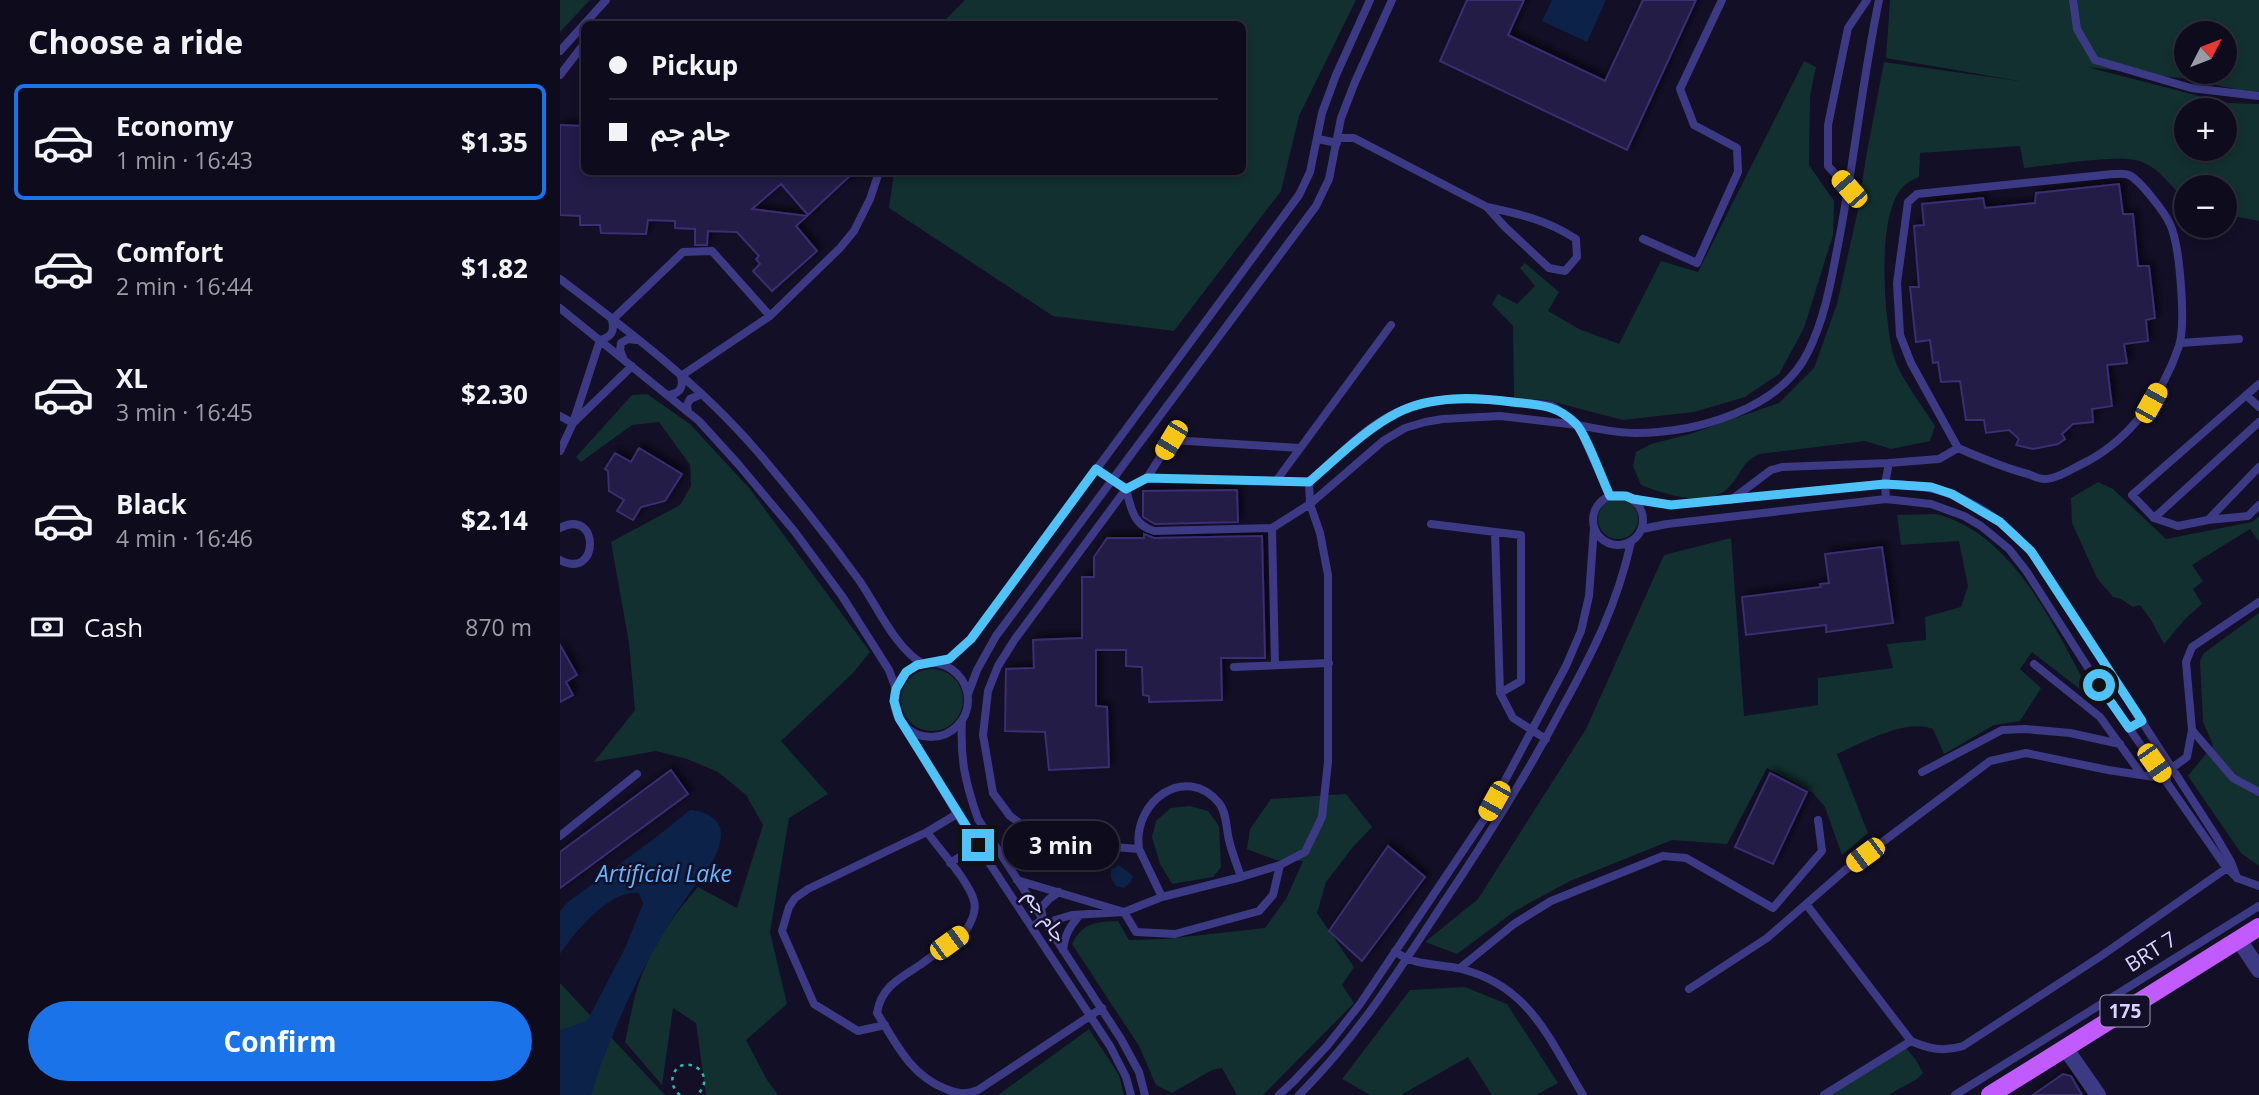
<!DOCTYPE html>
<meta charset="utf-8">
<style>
:root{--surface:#0e0b1c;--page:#171425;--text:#f1f3f6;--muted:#9b9ba3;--line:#2e2b3b;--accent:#1a73e8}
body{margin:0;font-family:"Open Sans","Noto Sans Arabic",sans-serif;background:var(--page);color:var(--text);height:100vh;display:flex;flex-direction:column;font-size:26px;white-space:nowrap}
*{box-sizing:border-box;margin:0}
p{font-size:23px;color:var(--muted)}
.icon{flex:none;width:38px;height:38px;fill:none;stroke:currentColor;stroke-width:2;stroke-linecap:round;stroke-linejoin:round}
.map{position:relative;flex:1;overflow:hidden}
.sheet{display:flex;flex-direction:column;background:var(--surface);width:560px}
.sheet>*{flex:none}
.hud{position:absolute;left:21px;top:21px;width:665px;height:154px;border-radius:10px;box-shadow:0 4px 10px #0003,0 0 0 2px var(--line);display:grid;align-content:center;height:154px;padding:0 28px;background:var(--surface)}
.needle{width:46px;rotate:48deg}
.fabs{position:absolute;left:1614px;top:21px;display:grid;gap:14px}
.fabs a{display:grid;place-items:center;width:63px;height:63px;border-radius:50%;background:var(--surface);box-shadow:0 4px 10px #0003,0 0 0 2px var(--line);font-size:35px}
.end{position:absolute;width:32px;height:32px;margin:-16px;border:9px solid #4fc3f7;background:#111;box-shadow:0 0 0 4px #111}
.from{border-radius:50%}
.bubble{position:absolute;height:49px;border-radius:24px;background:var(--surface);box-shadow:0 4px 10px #0003,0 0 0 2px var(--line);font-size:23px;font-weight:700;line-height:49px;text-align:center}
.car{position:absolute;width:21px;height:42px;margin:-21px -10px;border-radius:9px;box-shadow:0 0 5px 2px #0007;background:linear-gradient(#f5c518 24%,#345 0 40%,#f5c518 0 76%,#345 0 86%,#f5c518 0)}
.hud b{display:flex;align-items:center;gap:24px;height:66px;font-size:26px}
.hud b+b{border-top:2px solid var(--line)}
.hud i{width:18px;height:18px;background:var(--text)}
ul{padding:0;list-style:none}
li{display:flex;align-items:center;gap:21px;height:116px;margin:0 14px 10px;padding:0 14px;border:4px solid transparent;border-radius:10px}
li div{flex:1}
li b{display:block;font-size:26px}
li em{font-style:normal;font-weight:700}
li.current{border-color:var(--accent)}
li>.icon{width:63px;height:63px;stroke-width:1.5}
h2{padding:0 28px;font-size:32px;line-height:84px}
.pay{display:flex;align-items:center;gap:18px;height:77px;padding:0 28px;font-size:26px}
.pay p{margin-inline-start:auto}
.button{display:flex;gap:14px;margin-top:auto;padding:14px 28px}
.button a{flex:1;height:80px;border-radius:42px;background:var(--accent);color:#fff;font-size:28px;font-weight:700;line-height:80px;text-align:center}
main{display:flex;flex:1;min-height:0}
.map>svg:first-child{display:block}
.green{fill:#12302f;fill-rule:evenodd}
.water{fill:#0c2248}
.building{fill:#241b47;stroke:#3b2d73;stroke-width:2;filter:url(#shadow)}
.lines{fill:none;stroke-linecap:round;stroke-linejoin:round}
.path{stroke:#2fb8b0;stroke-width:2.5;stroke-dasharray:3.5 5;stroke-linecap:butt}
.lane{stroke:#3d3a85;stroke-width:8}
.street{stroke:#3d3a85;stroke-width:16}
.primary{stroke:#c25bff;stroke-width:18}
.route{stroke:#4fc3f7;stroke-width:9}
.labels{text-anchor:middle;stroke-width:5;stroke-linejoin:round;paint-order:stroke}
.shield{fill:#130f26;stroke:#9e99be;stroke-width:2}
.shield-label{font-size:19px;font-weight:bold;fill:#d9d4ff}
.street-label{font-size:21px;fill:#d9d4ff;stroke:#130f26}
.water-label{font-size:23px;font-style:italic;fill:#62b6ff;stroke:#130f26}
</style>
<main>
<section class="sheet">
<h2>Choose a ride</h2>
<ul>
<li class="current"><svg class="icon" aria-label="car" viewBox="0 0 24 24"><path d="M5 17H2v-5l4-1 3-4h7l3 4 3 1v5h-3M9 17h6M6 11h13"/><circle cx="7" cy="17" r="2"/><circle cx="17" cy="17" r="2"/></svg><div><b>Economy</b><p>1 min · 16:43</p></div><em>$1.35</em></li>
<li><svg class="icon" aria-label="car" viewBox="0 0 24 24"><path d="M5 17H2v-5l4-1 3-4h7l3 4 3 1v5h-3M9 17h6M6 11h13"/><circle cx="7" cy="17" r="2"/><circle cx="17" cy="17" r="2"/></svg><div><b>Comfort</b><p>2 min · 16:44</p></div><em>$1.82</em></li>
<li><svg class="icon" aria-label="car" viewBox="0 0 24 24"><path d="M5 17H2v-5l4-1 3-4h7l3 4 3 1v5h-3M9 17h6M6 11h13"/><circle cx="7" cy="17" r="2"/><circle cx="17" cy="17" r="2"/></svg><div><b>XL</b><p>3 min · 16:45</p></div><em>$2.30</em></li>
<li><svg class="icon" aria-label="car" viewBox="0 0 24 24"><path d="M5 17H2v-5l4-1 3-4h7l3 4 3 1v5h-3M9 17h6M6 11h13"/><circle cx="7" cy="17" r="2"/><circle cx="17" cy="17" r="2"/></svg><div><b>Black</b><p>4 min · 16:46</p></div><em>$2.14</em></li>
</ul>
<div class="pay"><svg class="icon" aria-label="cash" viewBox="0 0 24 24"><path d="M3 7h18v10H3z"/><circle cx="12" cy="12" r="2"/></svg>Cash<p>870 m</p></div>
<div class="button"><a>Confirm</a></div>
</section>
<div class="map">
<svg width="1699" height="1095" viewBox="0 0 1699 1095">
<defs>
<filter id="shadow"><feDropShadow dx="4" dy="-4" stdDeviation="3.5" flood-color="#0009"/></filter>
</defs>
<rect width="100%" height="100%" fill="#130f26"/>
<path class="green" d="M0,0H30L0,32Z
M405,0H796L739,116L721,191L614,331L493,316L329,208L334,172H682V24H381Z
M1330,0H1699V94L1628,79L1527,67L1666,103L1699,104V221L1664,214V187H1626V202C1613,188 1600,169 1582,162C1563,153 1489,166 1464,168L1460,146L1360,153L1359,177C1355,179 1349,181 1345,185C1315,210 1324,321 1334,357C1340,377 1363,407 1375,426L1370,441L1331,449L1305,441L1199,454C1181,463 1182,473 1170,486C1149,510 1105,494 1081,485L1073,466L1076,452L1091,444L1130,434L1219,403L1254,368L1277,304L1298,210L1306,157L1324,62L1459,81L1326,58ZM1626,33H1664V72H1626ZM1626,110H1664V149H1626Z
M1244,61L1256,67L1250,96L1249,165L1274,201L1273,235L1244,328L1219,374L1185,397L1134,412L1063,420L986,400L954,398L953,326L932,304L938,294L957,304L975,286L960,268L965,263L999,292L988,311L1019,329L1059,344L1101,261L1138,272Z
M87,394L130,424L190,489L310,652L293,673L221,741L268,794L229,818L210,932L227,1004L186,1040L207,1080L218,1095H146L136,1023L113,1008L102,1085L65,1042C69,1024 72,1006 77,989C89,950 112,917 138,887L177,908L203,825L186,795L158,772L127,759L96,751L34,762L75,710L69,643L51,542L120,505L131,486L130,465L99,422L72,425L21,462L16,457L72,395Z
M1538,482L1553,489L1606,539L1692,522L1699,516V542L1690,529L1632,565L1643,581L1633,589L1642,604L1626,618L1604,644L1591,620L1580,605L1573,607L1561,599L1553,597L1537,578L1512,523L1511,498Z
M1038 519a20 20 0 1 1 40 0a20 20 0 1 1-40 0Z
M1376,514C1456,534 1497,633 1534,700L1472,652L1460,669L1481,688L1460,721L1434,725L1384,754L1373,729C1346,718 1302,743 1277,754L1308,833L1282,855L1265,807L1253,793L1207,768L1167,844L1112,840L1010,881L955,911L897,954L865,942L918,899L1026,729L1104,555L1171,538L1184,716L1258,705V678L1333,668L1327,644L1366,640L1365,617L1401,607L1408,586L1399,541L1341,545L1337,515Z
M1699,613V866L1681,853L1628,776L1653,745L1643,722L1640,661L1644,653Z
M341 700a31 31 0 1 1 62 0a31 31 0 1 1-62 0Z
M786,794L812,827L793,847L766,882L757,913L794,967L782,985L794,1003L703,1095H677L662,1068L652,1070L612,1093L596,1085L579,1046L512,944C523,922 536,922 558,921L569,940L605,939L705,928L726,899L743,861L716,860L687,849L690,829L711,799Z
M630,806L648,811L659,826L661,867L653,877L612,884L600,864L592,837L596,821L611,808Z
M0,983L105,1095H0Z
M905,987L947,1004L998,1083L976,1095H932L908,1057L841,1095H810L782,1079L850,990Z
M529,1029L559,1075L564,1095H438Z
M1346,1048L1356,1060L1363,1073L1357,1079L1328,1095H1262Z"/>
<path class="water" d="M992,0H1046L1027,42L982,21Z
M130,810C143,811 160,817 161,833C162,855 141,877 129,894C89,950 51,1029 31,1095H0V1030L27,1021L65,948L83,904L79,893C50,889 15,932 0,954V911L8,902L95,838Z
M559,865L573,876L570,883L564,888L556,886L551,878V870Z"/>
<path class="building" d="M907,0H964L948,35L1045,81L1083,0H1136L1067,150L880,61Z
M0,125L24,126V172H294L248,215L221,184L192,209L247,216L236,226L257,251L212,291L193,271L200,264L196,259L199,256L177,232L148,231L147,245H135V229L115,228V221L88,220L86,234L41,233L40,225H20V216L0,215Z
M1559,184L1563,214H1573L1578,266H1589L1595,318L1586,320L1588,341L1564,344L1567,363L1547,365L1552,406L1532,409L1533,422L1513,424L1502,434L1505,439L1498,444L1473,449L1456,445L1459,439L1449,430L1426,433L1424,420H1406L1400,381L1381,382L1378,362L1373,363L1370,340L1356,342L1350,287H1359L1354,226L1364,225L1362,204L1423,198L1425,208L1475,203L1476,193Z
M79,448L122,474L105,501L81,507L73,520L57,511L64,500L49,491L48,471L45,469L55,453L71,462Z
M677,490L678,522L595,524L583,517V491Z
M584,534L594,538L702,536L705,658H661L662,700L589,702V696L583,695L582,667L566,666V650H536V706L547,707L549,767L489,770L485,732L445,731L446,669L474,668L473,640L522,638V577H534V557L547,538H584Z
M1322,547L1333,623L1266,632V625L1186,635L1182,597L1261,587L1260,584L1269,583L1265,554Z
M0,645L17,675L6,682L13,695L0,702Z
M111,770L128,794L0,888V852Z
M1210,773L1247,792L1213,864L1175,847Z
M828,846L865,877L802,961L769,931Z
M1503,1074L1511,1076L1522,1095H1473Z"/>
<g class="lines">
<path class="path" d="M120,1095C114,1090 111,1083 113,1075C122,1051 160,1073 137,1095"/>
<path class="lane" d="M1513,0L1517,29L1535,60L1631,88L1699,96
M0,51L46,0
M0,75L24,44
M778,138H794L927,207L945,227L989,268L1005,271L1017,257L1016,239C987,220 960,214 927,207
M758,139L777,143
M1289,189L1268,166V125L1288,28L1307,0
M1083,239L1137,263L1178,172L1177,148L1134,125L1120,89L1162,0
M0,279C69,331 140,385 196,450C232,492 266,535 299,580C317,606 335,648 363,664
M0,308L139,421L178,464L235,532L282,596L329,670L336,689
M1620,343L1679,339
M63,358L60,350L61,343L68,339L76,340
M1699,384L1572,495L1594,518L1699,422
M107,395C119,394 124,389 121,376L210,316L280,248L294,231L310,199L319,172
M1686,395L1699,407
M128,412L127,405L130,399L142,394
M0,416L13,423L40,340C51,337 55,332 52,320L123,252L152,251L210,316
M0,451L13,423L72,366
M536,469L566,489C571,508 573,525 594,531L712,528L750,504L823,441L845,428L865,422L883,419L940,416L1018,425L1050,496
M587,478L611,440L740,448
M716,481L831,325
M1033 520a25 25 0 1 1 50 0a25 25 0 1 1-50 0Z
M1073,499L1111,505L1325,484C1391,483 1442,512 1481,565L1657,838L1671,862L1677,878
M1326,499L1325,484L1329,463L1379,459L1398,448C1421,458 1444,468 1468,474C1473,476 1479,479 1484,479C1498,479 1515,467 1528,461C1572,437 1603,393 1619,346C1626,324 1620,245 1610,224C1605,213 1580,180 1569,175C1565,173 1557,174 1553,174L1357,194L1348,202L1337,283L1340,335L1351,363L1398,448
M1171,500L1211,470L1222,467L1329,463
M1594,518L1618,526L1648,520L1699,467
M1648,520L1688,516L1699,505
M871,524L935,532L940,693L953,718L986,739
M0,528C40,507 40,581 0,560
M712,528L715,665
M1082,529L1107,524L1326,499L1371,504L1404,516L1421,526L1449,549L1467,572L1539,685L1665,866L1677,878L1699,886
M935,532L961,535V681L940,693
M376,663L389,659L411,639L739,195L750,172L762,113L776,75L810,0
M334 700a37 37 0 1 1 74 0a37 37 0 1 1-74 0Z
M1474,664L1540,717L1582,775
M674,667L769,663
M408,694L417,670L436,636L756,206L769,179L781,118L795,82L832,0
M402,720C400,759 405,782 418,819L561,1039L579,1072L585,1095
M344,724L397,814L550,1046L566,1077L571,1095
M1632,730L1673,778L1699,792
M1612,768L1627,757L1632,730L1626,662L1632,647L1699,602
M1362,772L1442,730L1465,729L1510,733L1560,744
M397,814L367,832C379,849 409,881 414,901C417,912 411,923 405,932C390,943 375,954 360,965C340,978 321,987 317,1013C336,1043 350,1075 386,1089C398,1094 405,1095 418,1090L542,1008
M0,836L77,774
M579,849L602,897
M390,863L418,845
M681,877L720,865L745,852L762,817L768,762V575L760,533L750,504L749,482
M457,880L564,912L576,932L615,934L699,911L713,895L720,865
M1246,904L1351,1041
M472,927L483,919L481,908L489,899L499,892
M490,930L495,920L512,915L564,912L602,897L681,877C677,865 672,853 669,840C666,828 667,813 659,803C626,763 572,801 579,849L501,843L469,830L450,816L433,793L423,735L428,691L438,666L455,639L566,489L587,478L749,482C782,453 816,414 860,404C895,396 930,399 965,403C974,404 984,404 992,406C1003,410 1010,424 1022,426C1039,429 1058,433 1075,433C1135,433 1220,410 1248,352C1265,318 1271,281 1278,245C1294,164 1302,81 1319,0
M503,950C505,934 510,926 520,915
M835,951C854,967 878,963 901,969C970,986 989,1039 1023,1095
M900,968L954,924L991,901L1103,856L1126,858L1213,908L1262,851L1258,820
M1129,989L1207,938L1284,871L1430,761L1466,753L1548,770L1607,779
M325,1025L298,1031L254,1004L222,931L229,907L235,898L248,889L367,832
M719,1095L734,1081L767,1046L800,1004L925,818L1006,666L1021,631L1029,596L1034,528
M739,1095C796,1038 836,975 880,908C924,843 965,778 1002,708C1033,652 1057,605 1071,542
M1264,1095L1351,1041C1369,1049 1383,1052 1403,1046L1541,956L1667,868
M1395,1095L1699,906"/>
<path class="street" d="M1679,940L1699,970
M1506,1049L1538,1095"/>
<path class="primary" d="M1430,1095L1699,927"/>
</g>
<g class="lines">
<path class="route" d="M418,845L339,718L334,701L336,689L346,672L357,665L389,659L411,639L536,469L566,489L587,478L749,482C777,458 804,430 837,413C871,395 915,397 952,402C978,405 996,404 1016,424C1025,432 1043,481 1050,496H1066L1073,499L1111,505L1325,484L1371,487L1392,494L1440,522L1471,551L1582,721L1569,728L1539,685"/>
</g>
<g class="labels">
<rect class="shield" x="1540.5" y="995.5" width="49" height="31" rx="5"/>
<g class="shield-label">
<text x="1565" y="1018">175</text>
</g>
<g class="street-label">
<text transform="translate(486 916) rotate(56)" y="7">جام جم</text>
<text transform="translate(1591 952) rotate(-32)" y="7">BRT 7</text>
</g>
<g class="water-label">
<text x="104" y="882">Artificial Lake</text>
</g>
</g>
</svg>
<div class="fabs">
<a><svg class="needle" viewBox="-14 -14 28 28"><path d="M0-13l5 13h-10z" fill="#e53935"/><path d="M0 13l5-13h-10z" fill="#9b9ba3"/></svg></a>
<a>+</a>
<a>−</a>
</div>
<i class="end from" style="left:1539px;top:685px"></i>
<i class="end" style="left:418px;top:845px"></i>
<div class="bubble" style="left:443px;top:821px;width:116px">3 min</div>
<i class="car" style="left:1289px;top:189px;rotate:319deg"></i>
<i class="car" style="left:1591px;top:403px;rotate:29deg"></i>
<i class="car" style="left:611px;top:440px;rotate:211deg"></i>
<i class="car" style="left:1594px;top:763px;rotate:145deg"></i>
<i class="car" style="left:934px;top:801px;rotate:209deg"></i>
<i class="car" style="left:1305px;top:855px;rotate:233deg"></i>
<i class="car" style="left:389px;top:943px;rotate:54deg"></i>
<div class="hud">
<b><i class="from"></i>Pickup</b>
<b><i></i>جام جم</b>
</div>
</div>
</main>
